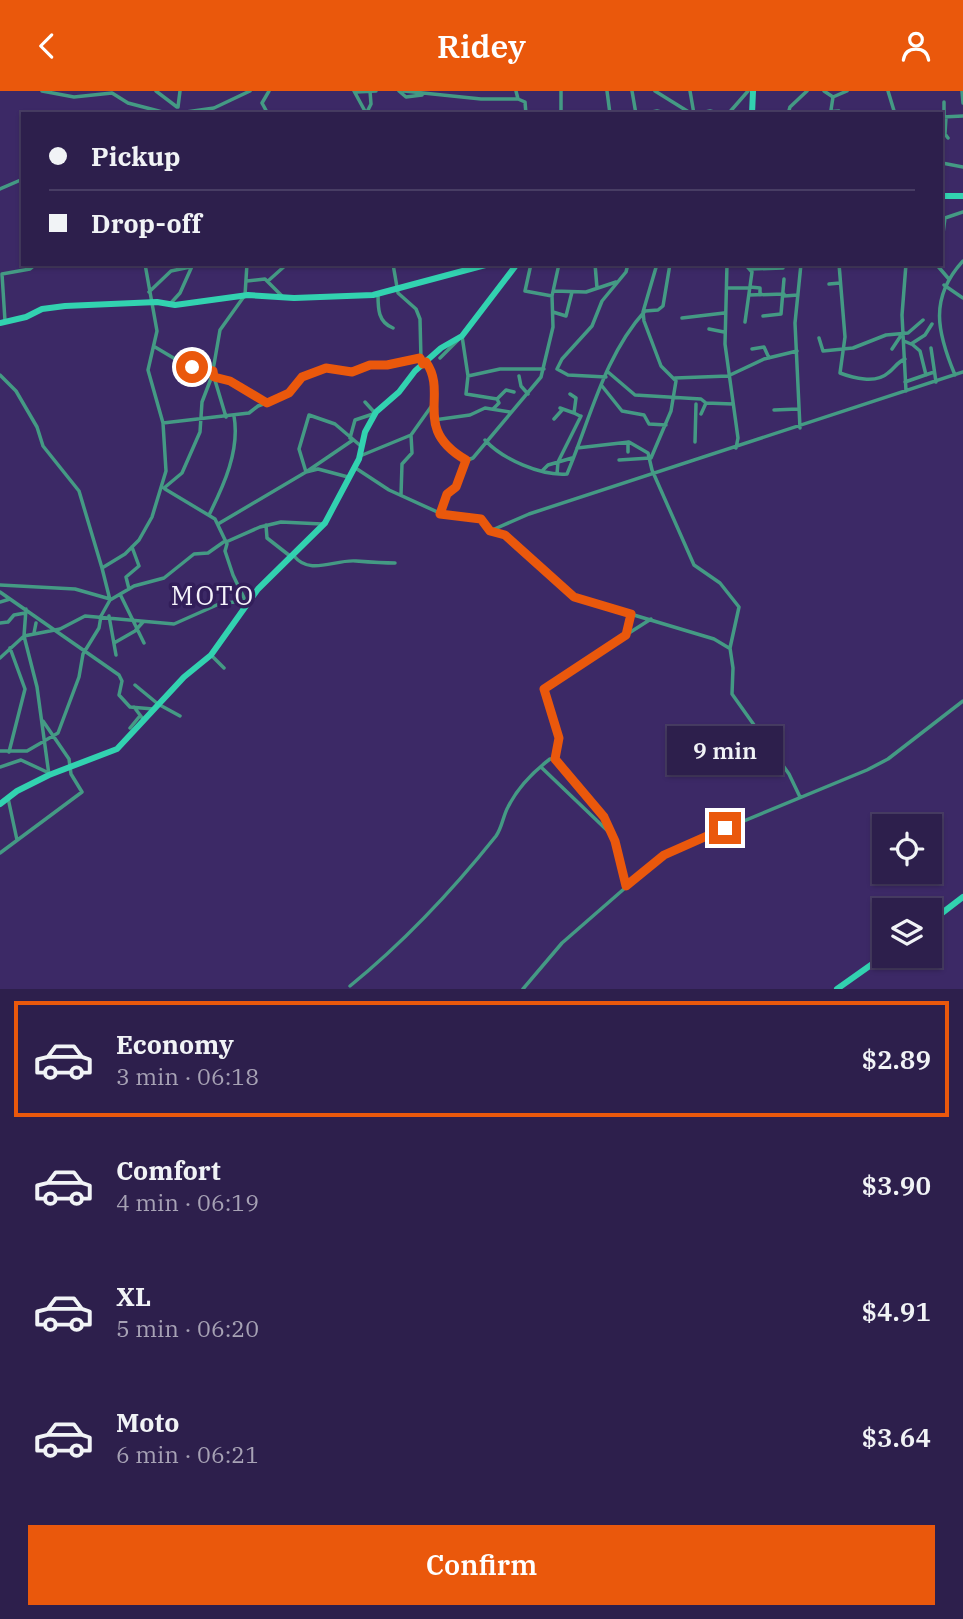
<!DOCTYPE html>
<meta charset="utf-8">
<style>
:root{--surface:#2d1f4c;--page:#392c56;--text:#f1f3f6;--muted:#a7a2b5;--line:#483d64;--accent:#ea580c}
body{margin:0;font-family:"IBM Plex Serif",serif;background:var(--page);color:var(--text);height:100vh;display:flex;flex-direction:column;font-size:26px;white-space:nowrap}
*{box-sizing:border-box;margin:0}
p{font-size:23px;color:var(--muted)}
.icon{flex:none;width:38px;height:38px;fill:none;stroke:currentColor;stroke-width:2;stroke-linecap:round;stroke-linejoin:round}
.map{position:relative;height:898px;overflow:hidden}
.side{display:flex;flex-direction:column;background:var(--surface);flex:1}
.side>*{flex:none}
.banner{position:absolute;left:21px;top:21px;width:922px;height:154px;border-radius:0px;box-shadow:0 2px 5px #0004,0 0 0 2px var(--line);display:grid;align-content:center;height:154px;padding:0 28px;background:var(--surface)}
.tools{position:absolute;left:872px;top:723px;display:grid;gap:14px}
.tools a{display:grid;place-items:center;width:70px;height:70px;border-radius:0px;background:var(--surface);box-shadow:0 2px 5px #0004,0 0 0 2px var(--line);font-size:35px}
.end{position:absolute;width:32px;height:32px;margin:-16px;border:9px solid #ea580c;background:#fff;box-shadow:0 0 0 4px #fff}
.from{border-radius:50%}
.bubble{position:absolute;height:49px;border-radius:0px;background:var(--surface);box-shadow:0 2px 5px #0004,0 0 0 2px var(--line);font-size:23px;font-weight:600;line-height:49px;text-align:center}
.banner b{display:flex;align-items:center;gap:24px;height:66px;font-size:26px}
.banner b+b{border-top:2px solid var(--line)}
.banner i{width:18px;height:18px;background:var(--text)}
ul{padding:12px 0 0;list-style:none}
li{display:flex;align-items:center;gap:21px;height:116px;margin:0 14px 10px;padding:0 14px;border:4px solid transparent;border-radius:0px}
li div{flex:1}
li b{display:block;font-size:26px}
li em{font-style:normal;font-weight:600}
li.on{border-color:var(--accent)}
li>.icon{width:63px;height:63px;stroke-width:1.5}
.action{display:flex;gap:14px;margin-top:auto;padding:14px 28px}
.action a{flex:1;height:80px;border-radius:0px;background:var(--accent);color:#fff;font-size:28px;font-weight:600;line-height:80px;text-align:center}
header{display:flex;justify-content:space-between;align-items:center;height:91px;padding:0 28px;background:var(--accent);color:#fff;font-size:32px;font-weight:600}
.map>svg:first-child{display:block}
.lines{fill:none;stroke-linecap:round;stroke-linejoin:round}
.street{stroke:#449a84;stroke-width:3.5}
.secondary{stroke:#32d2b0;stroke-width:6}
.route{stroke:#ea580c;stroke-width:9}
.labels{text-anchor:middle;stroke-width:7;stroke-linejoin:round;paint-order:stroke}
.quarter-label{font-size:26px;letter-spacing:2px;fill:#f5f3fb;stroke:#321e5a}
</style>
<header><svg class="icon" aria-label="back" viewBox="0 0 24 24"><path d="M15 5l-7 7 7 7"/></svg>Ridey<svg class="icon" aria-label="person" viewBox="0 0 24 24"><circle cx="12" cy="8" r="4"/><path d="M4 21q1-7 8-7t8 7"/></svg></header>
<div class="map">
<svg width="963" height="898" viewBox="0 0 963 898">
<rect width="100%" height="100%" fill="#3c2966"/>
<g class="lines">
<path class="street" d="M42,0L74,6L112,2L128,12L170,23
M156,0L177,16
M354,0L366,22
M399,0L406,6L422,4
M404,0L481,8H518L525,11L526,23
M516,0L518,8
M607,0L610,23
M632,0L636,23
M655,0L692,23
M690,0L694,23
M824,0L833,6
M888,0L895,23
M962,0L963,12
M356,1L376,0
M944,11V26
M178,16L180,0
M831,19L833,6L847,0
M367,21L371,13L370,0
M172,23L214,17L250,0
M268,23L262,12L269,0
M561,23V0
M642,23L657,20L669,23
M696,23L710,20L721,23
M728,23L748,0
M759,23H771
M788,23L790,16L807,0
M798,23L839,20L841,23
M942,26L963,25
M946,26L945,43L948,47
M942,72L963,76
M0,98L23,88
M942,150L945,127L963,121
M393,173L398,202L416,218L420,228L421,269
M531,173L525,200L552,205
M595,173L597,197
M688,173L694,174
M727,173L725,253L738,347L736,357
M839,173L845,246L840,282C853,287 876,293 888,282C895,277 897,271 905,268
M906,173L902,224L906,300
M936,173L948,187
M750,178L783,177
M247,190L265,188L282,205
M268,190L287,173
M829,193L840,192
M944,194L963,207
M750,196L760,197V204
M728,197H750
M554,200L586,201L616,191
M149,201L171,180L190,176
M378,203C378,218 378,231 393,237
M749,204L784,203
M784,205L798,204
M170,213L180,202L193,173
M553,221L566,225L572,201
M763,225L781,223L784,188
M682,227L724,222
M5,230L2,183L30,178L36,173
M745,231L752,181L745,173
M709,238L724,241
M462,245L468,285L466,303L497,308L499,312L493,318
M819,247L823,260L853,257L886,244L908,242L923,229
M904,250L911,253L925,244L932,233
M913,254L920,260L926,284
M155,256L187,275L213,280
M931,257L936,291
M752,258L764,256L769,267
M892,258L900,246
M440,267L458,249
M426,271C434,282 432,291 432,303C431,332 440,354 466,369
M608,281L635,304L701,308L706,312
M0,284L16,300L37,336L43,355L79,400L102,477
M955,284C937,241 929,207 963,170
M212,285L230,290L267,311
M468,285L500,278H544
M519,285L521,295L528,303
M214,286L226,326
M606,286L568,284L557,278L562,268L592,235L602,210L626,181L628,173
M675,287L728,285L764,268L797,260
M905,291L934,281
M602,295L622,320L644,324L649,333L666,334
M570,303L576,307L574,322L580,325
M497,308L506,299L514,301
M365,311L375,322
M560,317L574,322
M774,319L798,318
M701,323L706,312L733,313
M554,328L563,318
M434,329L470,324L485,317L510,321
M163,332L249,322L258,315L287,304L306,283L326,277L352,281L370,274H387L420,267
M800,337L795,232L801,173
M350,347L355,329L373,323
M353,349L306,381L299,358L309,324L335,333L362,356
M485,349C502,368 541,385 567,383C590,329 604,265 645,220L658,219L663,215L670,173
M628,351V361
M695,351L696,313
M577,357L629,351L648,362L652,379L694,474L720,492L739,516L730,557L733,577L732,603L789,683L800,706
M360,365L411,344L433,313
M651,367L671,320L676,290L661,275L644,230L643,221L657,173
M619,369L650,367
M354,376L389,399L444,424L481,428L490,439L505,444L577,507L714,548L729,557
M543,379L548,374L572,367
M557,383L558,371L581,325
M164,397L182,382L200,341L202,311L212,285L220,239L245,204L247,173
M165,398L215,428L227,453L225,460L233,484L245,509
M401,404L402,373L412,362L411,344
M440,423L447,403L456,396L465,370L473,367L541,286L553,236L552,205L559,173
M209,424C224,394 240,359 234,325
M218,433L306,381L318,378L348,386
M266,434L267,447L290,465
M490,440L529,423L963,281
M226,451L260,436L281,431L322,433
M294,465C310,485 335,468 356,470C369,471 382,472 395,472
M0,494L75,498L110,508
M129,498L126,486L139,475L132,456
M0,501L119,584L122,590L119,604L130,616L153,618
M120,503L144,552
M110,509L134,495L164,487L194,463L208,462L225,450
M0,511L10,508
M26,518L24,545L37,596L49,684
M109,525L116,564
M0,532L8,531L14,524L25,522
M34,542L36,532
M629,542L651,528
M114,552L135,540L143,531
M211,564L224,577
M0,567L24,545L60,538L85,525L174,533L219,513L249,509
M135,594L158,613L180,625
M134,616L143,628
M130,637L139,626
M0,660H27L58,642L79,586L83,563L99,537L101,525L110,509L102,477L125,463L139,449L152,426L166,380L163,332L148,279L157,240L145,173
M9,661L25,598L10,557
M555,668L559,647L544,597L626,544L631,523
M0,676L21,669L49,682
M542,677L612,744
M8,707L17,749
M0,762L82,701L71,683L69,668L43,630
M350,895C404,851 452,800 496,745C502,737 503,725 508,716C518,696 533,681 550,668H555L604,726L615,750L626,795
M523,898L562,852L664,763L867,679L888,668L963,610"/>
<path class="secondary" d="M752,23L753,0
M942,105H963
M0,232L26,226L42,218L65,215L157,211L175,214L248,204L294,207L373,204L489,173
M0,713L17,700L49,684L117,658L184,586L211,564L258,498L325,432L359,368L365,341L376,321L399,301L415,280L441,257L462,245L517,173
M929,832L963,806
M837,898L885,864"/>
</g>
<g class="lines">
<path class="route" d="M192,276L213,280L214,286L230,290L267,312L289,302L302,286L326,277L352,281L370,274H387L420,267L423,273L426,271C449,304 411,337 466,369L456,396L447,403L440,423L481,428L490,440L505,444L574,506L631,523L626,544L544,598L559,647L555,668L604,726L615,750L626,795L664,764L725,737"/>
</g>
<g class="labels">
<g class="quarter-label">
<text x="213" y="514">MOTO</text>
</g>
</g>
</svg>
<div class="tools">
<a><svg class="icon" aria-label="locate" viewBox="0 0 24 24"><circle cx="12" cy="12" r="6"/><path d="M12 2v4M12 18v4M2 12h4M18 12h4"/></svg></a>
<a><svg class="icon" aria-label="layers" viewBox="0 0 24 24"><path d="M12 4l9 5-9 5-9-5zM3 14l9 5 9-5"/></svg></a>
</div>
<i class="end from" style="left:192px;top:276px"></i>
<i class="end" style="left:725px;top:737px"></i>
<div class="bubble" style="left:667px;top:635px;width:116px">9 min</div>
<div class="banner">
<b><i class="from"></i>Pickup</b>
<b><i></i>Drop-off</b>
</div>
</div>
<section class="side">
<ul>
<li class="on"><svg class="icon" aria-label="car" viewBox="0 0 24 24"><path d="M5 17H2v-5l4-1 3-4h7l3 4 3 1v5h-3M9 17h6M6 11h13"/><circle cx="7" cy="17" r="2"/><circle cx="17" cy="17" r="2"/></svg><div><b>Economy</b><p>3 min · 06:18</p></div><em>$2.89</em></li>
<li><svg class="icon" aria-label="car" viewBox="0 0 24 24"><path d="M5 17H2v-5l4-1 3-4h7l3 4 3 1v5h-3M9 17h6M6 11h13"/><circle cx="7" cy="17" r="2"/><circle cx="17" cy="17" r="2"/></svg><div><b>Comfort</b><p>4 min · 06:19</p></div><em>$3.90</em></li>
<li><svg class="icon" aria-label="car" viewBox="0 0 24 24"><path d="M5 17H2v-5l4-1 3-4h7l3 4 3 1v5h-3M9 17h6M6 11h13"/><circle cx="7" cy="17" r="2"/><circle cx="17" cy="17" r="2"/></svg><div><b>XL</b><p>5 min · 06:20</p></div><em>$4.91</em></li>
<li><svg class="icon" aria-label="car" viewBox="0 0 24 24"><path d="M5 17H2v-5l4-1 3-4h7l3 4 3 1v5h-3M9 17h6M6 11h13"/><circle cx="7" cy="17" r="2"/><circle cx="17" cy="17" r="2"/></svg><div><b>Moto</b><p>6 min · 06:21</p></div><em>$3.64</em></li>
</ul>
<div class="action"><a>Confirm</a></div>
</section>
